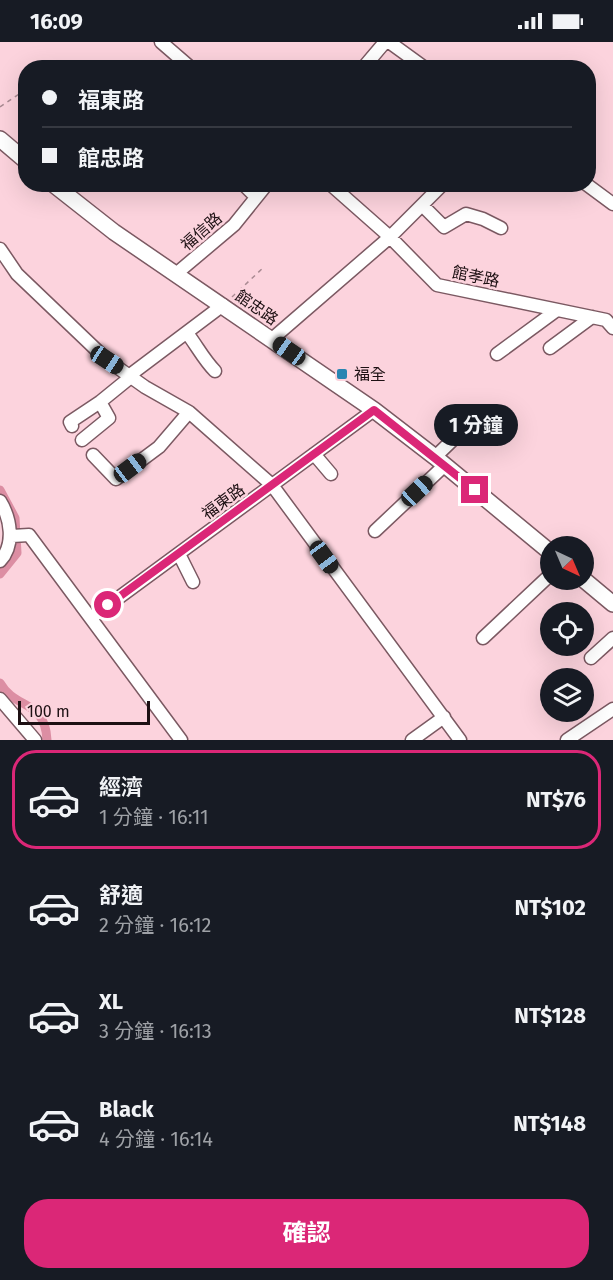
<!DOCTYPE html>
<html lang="zh-TW">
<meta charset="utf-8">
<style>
:root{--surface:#171b24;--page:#20242c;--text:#f1f3f6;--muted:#9ea1a6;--line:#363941;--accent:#db2777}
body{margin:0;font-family:"Fira Sans","Noto Sans TC",sans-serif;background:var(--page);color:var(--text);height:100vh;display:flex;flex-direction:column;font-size:22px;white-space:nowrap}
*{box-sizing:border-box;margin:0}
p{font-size:20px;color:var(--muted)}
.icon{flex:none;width:33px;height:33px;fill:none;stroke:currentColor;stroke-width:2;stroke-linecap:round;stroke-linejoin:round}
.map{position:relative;height:698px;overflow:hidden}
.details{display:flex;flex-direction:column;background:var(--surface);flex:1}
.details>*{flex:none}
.banner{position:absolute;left:18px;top:18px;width:578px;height:132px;border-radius:24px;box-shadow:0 6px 24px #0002;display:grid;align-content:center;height:132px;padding:0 24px;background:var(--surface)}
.needle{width:39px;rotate:136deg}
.fabs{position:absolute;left:540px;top:494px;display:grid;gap:12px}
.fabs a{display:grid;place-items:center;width:54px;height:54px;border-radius:50%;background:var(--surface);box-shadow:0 6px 24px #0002;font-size:30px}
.scale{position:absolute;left:18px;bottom:15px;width:132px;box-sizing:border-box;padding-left:6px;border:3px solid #1d1013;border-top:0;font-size:16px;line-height:21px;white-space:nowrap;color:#1d1013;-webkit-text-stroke:4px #fcd3dd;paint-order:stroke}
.end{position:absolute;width:27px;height:27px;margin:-14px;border:8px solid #db2777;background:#fff;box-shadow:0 0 0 3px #fff}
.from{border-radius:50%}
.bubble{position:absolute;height:42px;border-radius:21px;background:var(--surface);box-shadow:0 6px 24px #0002;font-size:20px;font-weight:700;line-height:42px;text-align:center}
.car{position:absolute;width:18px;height:36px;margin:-18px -9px;border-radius:8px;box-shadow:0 0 4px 2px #0007;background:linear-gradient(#222 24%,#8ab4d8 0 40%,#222 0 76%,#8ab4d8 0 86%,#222 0)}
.banner b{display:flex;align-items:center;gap:21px;height:57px;font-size:22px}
.banner b+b{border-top:2px solid var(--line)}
.banner i{width:15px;height:15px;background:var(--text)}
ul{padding:10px 0 0;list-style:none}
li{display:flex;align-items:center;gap:18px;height:99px;margin:0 12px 9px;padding:0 12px;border:3px solid transparent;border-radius:24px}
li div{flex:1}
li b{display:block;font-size:22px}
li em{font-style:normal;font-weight:700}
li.current{border-color:var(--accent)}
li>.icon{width:54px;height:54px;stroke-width:1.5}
.primary-button{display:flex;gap:12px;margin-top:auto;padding:12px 24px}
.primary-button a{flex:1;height:69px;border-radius:24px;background:var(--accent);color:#fff;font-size:24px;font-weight:700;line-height:69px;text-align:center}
.status{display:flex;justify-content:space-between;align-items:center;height:42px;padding:0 30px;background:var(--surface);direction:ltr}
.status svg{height:16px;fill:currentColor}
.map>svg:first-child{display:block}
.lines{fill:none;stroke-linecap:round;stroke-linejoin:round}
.canal{stroke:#dc8ea3;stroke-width:9}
.minor-casing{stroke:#7b5962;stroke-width:15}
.major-casing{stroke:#7b5962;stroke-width:18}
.path{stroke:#a98a92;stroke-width:1.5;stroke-dasharray:4.5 4.5;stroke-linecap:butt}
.minor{stroke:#fff;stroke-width:12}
.major{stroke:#fff;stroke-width:15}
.route{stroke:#db2777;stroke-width:8}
.poi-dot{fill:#2885b2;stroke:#fcd3dd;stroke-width:2}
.labels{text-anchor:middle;stroke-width:5;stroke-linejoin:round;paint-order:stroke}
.street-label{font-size:16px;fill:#1d1013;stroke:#fcd3dd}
.poi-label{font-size:16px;fill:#1d1013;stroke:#fcd3dd;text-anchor:start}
</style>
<div class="status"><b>16:09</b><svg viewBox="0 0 49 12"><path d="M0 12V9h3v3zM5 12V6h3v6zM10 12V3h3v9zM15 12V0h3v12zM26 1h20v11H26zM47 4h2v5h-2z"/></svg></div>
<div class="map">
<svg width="613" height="698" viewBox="0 0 613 698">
<rect width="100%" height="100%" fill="#fcd3dd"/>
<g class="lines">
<path class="canal" d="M0,448L15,476L17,511L0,532
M0,641C15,668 45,657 47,698"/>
<g class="minor-casing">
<path id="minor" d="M161,0L191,26
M389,0L425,26
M363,26L385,0
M243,142L256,155
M330,142L390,195L437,243L606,278L613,286
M586,142L613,162
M422,163L444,185L466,172L483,177L501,186
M0,207L17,232L107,318L145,345L189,370L272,443L460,698
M177,231L234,183L267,142
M187,291C197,304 204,318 215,329
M272,297L390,195L443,142
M550,306L592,275
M497,312L557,268
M130,333L223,263
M72,384L70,380L100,360L132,334
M82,398L109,376L100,360
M314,412L331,432
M93,413L116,437L159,405L189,370
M435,415L464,387
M0,459C11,477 15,503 0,519
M375,489L445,423
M12,494L29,493L181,698
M179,512L193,540
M91,576L374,368
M483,596L550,533
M591,616L613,596
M0,657L35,698
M412,698L444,675
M567,698L613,667"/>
</g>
<g class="major-casing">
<path id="major" d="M0,97L26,119
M53,142L114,190L374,368L435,415L550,510
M583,537L613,562"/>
</g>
<path class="path" d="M0,65L22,50
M232,255L264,225"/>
<use href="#minor" class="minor"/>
<use href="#major" class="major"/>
</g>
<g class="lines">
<path class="route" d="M108,563L374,368L475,448"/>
</g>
<rect class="poi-dot" x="336" y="326" width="12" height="12" rx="3"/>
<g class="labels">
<g class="street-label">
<text transform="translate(201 189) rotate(-41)" y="6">福信路</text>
<text transform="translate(476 234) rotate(12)" y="6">館孝路</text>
<text transform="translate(257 265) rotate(35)" y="6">館忠路</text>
<text transform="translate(223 459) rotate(-36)" y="6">福東路</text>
</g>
<g class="poi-label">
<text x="354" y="338">福全</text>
</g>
</g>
</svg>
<div class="fabs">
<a><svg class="needle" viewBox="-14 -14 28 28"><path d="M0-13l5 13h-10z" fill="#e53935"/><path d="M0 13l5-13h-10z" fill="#9ea1a6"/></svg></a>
<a><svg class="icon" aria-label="locate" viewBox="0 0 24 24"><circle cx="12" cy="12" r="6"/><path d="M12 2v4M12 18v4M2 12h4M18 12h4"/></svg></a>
<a><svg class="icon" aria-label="layers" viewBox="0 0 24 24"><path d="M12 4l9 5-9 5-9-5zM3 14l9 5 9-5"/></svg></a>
</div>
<div class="scale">100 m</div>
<i class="end from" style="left:108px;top:563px"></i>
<i class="end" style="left:475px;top:448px"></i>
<div class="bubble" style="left:434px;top:362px;width:84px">1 分鐘</div>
<i class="car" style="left:289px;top:309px;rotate:305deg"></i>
<i class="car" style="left:107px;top:318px;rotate:123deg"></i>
<i class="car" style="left:130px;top:426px;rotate:53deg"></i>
<i class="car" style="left:417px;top:449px;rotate:47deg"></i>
<i class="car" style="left:324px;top:515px;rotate:144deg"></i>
<div class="banner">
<b><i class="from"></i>福東路</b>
<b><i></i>館忠路</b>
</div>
</div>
<section class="details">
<ul>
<li class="current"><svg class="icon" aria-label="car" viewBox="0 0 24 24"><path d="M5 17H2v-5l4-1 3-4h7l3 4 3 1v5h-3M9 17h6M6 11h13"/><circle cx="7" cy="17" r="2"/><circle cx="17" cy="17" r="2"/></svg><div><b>經濟</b><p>1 分鐘 · 16:11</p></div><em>NT$76</em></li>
<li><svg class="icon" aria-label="car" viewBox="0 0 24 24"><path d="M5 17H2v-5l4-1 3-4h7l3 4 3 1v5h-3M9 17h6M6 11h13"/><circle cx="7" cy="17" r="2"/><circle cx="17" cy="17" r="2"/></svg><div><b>舒適</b><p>2 分鐘 · 16:12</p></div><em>NT$102</em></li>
<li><svg class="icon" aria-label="car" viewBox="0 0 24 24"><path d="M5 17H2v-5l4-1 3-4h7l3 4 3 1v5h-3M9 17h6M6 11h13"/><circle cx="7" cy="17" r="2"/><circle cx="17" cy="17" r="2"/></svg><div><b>XL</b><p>3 分鐘 · 16:13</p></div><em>NT$128</em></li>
<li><svg class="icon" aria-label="car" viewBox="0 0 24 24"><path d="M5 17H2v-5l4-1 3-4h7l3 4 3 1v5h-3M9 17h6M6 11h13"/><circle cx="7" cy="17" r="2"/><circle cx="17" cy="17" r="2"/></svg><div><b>Black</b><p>4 分鐘 · 16:14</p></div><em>NT$148</em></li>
</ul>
<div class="primary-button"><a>確認</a></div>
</section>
